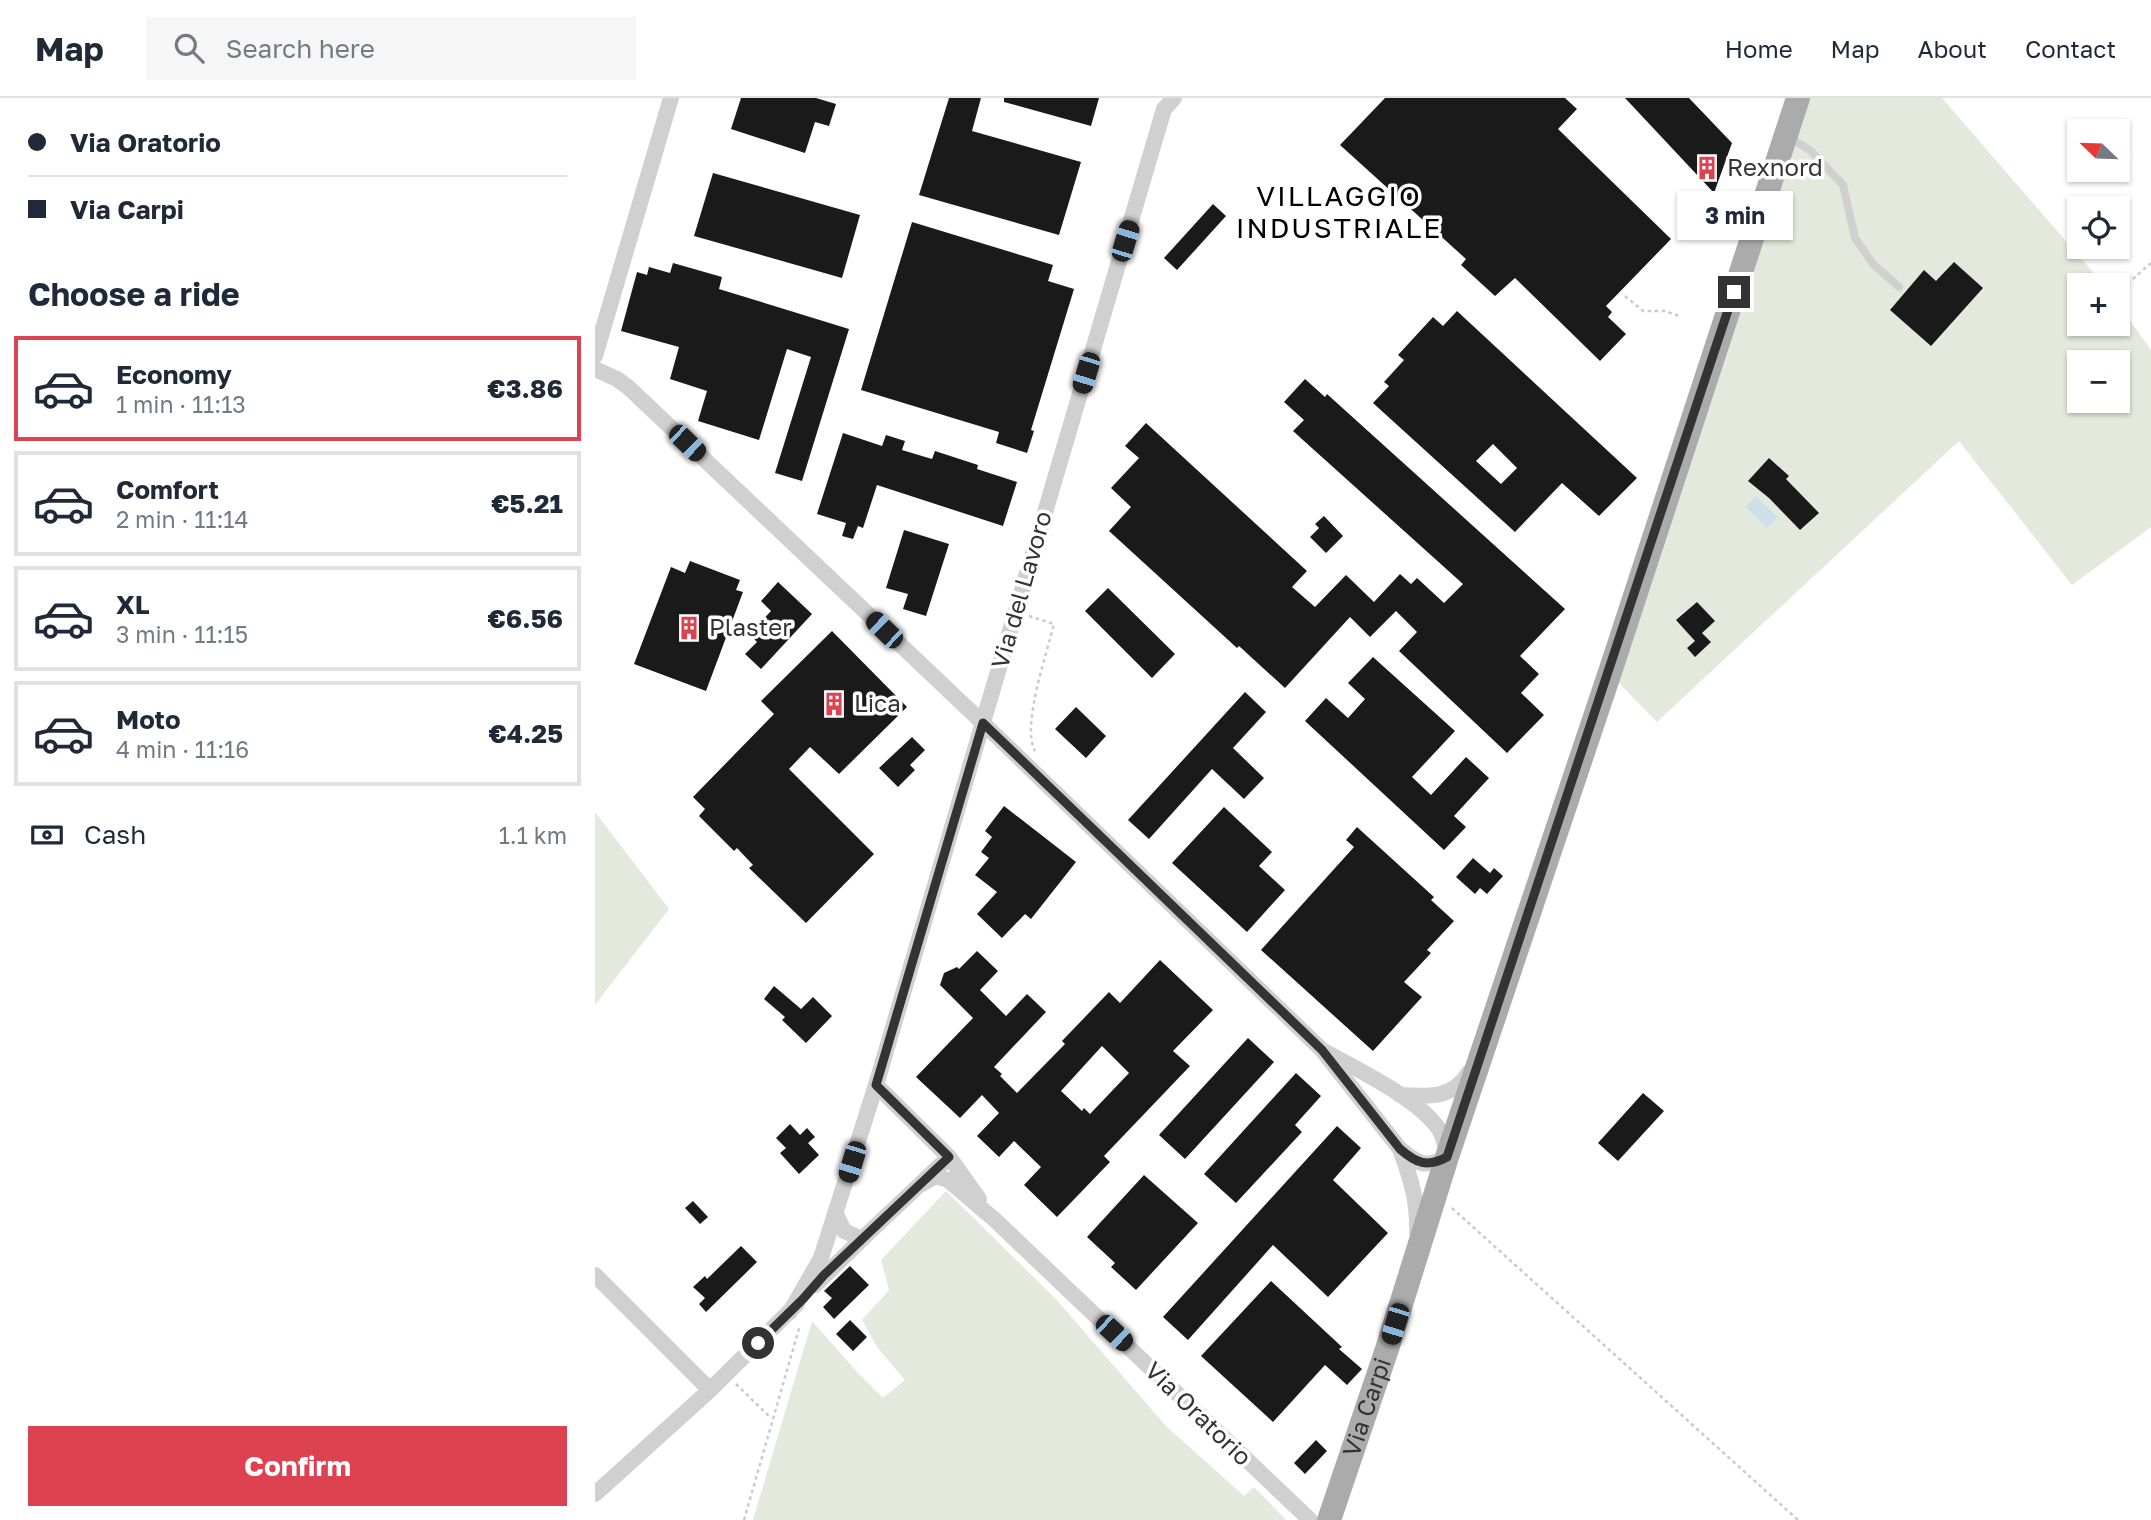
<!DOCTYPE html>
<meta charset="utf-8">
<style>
:root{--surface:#fff;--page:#f6f6f7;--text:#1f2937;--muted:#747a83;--line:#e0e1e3;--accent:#dd4251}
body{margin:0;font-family:"Golos Text",sans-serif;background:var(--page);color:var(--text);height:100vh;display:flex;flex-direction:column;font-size:26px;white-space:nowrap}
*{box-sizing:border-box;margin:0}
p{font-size:23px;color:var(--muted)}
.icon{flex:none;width:38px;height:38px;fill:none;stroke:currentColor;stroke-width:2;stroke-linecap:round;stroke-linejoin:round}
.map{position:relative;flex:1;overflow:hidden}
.sheet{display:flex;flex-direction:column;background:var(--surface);width:595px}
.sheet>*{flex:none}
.banner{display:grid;align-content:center;height:154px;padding:0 28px;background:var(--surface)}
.needle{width:46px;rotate:293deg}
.tools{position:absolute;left:1472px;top:21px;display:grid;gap:14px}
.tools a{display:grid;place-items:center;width:63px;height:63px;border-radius:0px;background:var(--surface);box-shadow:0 2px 5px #0004;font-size:35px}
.end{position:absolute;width:32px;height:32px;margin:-16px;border:9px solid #333;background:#fff;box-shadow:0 0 0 4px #fff}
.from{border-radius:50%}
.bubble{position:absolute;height:49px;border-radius:0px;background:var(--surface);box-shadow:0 2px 5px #0004;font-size:23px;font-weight:700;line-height:49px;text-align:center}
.car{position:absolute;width:21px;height:42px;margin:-21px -10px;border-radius:9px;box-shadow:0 0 5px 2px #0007;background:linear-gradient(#222 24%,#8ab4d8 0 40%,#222 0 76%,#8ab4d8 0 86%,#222 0)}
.banner b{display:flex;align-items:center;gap:24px;height:66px;font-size:26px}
.banner b+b{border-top:2px solid var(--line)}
.banner i{width:18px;height:18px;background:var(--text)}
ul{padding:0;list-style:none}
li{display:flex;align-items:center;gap:21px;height:105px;margin:0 14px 10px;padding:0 14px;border:4px solid var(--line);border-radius:0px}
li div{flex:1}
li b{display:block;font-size:26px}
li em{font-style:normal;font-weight:700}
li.current{border-color:var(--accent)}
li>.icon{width:63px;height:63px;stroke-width:1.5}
h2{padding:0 28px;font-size:32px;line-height:84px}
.pay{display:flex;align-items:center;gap:18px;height:77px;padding:0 28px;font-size:26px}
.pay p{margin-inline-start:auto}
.button{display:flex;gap:14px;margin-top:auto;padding:14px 28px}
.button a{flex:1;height:80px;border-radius:0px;background:var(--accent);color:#fff;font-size:28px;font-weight:700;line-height:80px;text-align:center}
header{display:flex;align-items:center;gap:42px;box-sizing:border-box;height:98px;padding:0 35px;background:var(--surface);border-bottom:2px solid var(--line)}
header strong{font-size:33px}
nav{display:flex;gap:38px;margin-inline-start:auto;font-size:24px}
.search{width:490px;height:63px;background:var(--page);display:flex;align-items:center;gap:18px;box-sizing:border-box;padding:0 24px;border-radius:0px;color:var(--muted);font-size:26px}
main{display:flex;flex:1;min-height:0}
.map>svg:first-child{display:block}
.green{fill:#e3e9dd;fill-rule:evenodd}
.water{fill:#cde0ea}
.building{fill:#1a1a1a;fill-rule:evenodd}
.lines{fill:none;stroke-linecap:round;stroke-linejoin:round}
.path{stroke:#cacaca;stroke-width:2.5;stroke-dasharray:3.5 3.5;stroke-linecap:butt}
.service{stroke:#d0d0d0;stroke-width:8}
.minor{stroke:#d0d0d0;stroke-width:16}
.primary{stroke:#ababab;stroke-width:24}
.route{stroke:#333;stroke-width:9}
.labels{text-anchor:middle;stroke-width:7;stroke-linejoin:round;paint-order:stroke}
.poi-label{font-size:24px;fill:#333;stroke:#fff;text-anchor:start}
.street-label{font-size:24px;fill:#333;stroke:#fff}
.quarter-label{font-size:28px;letter-spacing:2px;fill:#000;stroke:#fff}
</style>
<header>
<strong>Map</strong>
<div class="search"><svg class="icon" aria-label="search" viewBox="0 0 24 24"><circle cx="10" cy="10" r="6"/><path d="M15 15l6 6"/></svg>Search here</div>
<nav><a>Home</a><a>Map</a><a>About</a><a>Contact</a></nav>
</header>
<main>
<section class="sheet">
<div class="banner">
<b><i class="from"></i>Via Oratorio</b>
<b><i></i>Via Carpi</b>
</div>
<h2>Choose a ride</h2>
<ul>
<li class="current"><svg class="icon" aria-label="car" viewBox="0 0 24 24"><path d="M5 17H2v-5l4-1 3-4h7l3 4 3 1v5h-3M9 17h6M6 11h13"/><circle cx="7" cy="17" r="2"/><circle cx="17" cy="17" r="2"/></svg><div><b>Economy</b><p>1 min · 11:13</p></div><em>€3.86</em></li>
<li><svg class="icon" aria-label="car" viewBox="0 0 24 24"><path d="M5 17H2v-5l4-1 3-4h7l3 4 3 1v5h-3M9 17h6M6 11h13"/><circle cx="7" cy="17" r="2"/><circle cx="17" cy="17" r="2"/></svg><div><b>Comfort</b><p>2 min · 11:14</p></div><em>€5.21</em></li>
<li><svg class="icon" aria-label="car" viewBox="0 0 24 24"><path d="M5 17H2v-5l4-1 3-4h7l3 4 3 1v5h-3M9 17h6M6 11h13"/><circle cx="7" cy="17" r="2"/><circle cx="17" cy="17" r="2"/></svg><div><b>XL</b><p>3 min · 11:15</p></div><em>€6.56</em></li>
<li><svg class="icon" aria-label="car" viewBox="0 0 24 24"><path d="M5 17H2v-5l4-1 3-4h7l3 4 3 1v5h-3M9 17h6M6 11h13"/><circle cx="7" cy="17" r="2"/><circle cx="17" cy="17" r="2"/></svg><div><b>Moto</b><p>4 min · 11:16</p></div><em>€4.25</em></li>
</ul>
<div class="pay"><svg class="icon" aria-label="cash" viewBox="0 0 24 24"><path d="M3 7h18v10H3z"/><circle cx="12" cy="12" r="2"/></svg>Cash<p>1.1 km</p></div>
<div class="button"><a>Confirm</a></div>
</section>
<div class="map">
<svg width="1556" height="1422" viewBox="0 0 1556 1422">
<rect width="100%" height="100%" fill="#fff"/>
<path class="green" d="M1207,0H1347L1509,187H1484V226H1522L1523,206L1556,252V429L1477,487L1364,343L1062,624L1020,581ZM1484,264H1522V303H1484Z
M0,714L74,811L0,907Z
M351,1093L460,1200L571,1328L649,1398L659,1389L691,1422H158L217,1223L262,1274L288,1300L310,1282L282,1249L267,1222L294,1192L286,1162Z"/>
<path class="water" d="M1161,398L1183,419L1172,430L1151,409Z"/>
<path class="building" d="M146,0H221L241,6L234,28L220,24L210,55L136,31Z
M354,0H386L377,33L486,64L464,137L324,97Z
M409,0H504L496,28L409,4Z
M790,0H970L982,11L963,31L1076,141L1011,208L1017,214L1013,219L1031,236L1005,263L920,180L900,198L866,167L871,161L745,47Z
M1030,0H1094L1137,45L1119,95Z
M118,75L265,117L247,180L99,138Z
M618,106L631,118L582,172L569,160Z
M317,124L458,167L453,183L479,191L436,332L439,333L432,355L401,345L404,334L266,292Z
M1359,164L1388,190L1336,248L1295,212L1329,172L1341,183Z
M78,165L127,179L124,191L254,231L207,383L180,375L216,259L192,251L164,342L103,323L112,293L75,281L84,249L26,233L42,174L52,177L54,169L75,175Z
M862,213L1042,380L1004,418L967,385L920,434L778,305L794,288L789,284L809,262L803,257L838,219L848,228ZM898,346L922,370L906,386L881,363Z
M710,281L730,299L732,296L970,511L925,558L944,576L926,595L949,617L912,655L804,553L822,534L801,513L775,539L755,519L690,590L644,548L642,550L514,433L536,409L516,390L544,360L530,348L551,325L712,473L697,489L720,509L751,477L779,504L805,476L816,486L822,480L849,505L868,486L698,333L709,322L689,304Z
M248,335L287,348L291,337L310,343L307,352L337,361L340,353L383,367L382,371L422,384L408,428L282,387L268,430L263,428L258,441L247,438L251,425L222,416Z
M1174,360L1194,378L1191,381L1224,415L1205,432L1174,400L1153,383Z
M729,418L748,438L731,455L715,439L724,430L720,426Z
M309,432L354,446L331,518L308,511L313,496L291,490Z
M95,463L145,482L141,492L148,494L111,593L39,566L76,469L90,475Z
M183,484L217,516L166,571L150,556L162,544L154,536L176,513L166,503Z
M513,490L580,556L557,580L490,513Z
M1102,504L1120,523L1107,535L1116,544L1100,559L1092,550L1100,543L1081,522Z
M237,533L312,609L244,676L215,649L194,671L279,756L211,825L154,770L158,767L142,750L139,753L104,718L110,711L98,699L179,616L166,603Z
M778,559L860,633L817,679L836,697L871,659L894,680L859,718L871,729L849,752L710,623L731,600L753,620L770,601L753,585Z
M650,594L671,614L638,650L669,680L649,701L617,671L554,741L533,722Z
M481,609L511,638L491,660L460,631Z
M317,639L330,652L315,667L320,672L303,689L284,670Z
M409,708L481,764L436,821L430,816L407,840L382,816L402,794L380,777L394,760L386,754L397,739L390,733Z
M629,709L677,754L664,768L690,792L652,834L577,765Z
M762,729L839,799L836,802L859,823L832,852L836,855L809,884L827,899L778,953L666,852L759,749L751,742Z
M878,760L895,775L899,770L908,778L892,796L885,790L880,796L861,779Z
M382,853L403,873L385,892L411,918L432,896L451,914L399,969L407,976L405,978L422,995L470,946L467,943L514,894L525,905L565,862L618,912L578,953L595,968L509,1058L515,1064L462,1119L429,1087L446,1069L419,1043L404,1059L382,1038L404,1015L387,997L365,1020L321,979L378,920L345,887L349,875L362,869L364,871ZM507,948L534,975L495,1016L489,1010L487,1013L466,993Z
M179,888L206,911L218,899L237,918L211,945L187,922L190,919L169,901Z
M653,940L679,964L590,1061L564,1037Z
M701,975L726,998L700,1027L707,1034L641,1105L609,1076Z
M1048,995L1069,1013L1023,1063L1003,1045Z
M195,1026L205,1037L212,1030L220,1039L213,1045L224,1057L204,1076L185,1055L191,1050L181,1040Z
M742,1028L766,1050L738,1082L793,1135L733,1199L678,1147L593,1242L568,1219Z
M549,1077L603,1125L541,1192L516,1169L520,1165L492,1139Z
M98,1103L113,1119L105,1126L90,1110Z
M146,1148L162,1164L111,1214L104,1206L110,1200L98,1189L110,1178L112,1181Z
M255,1168L274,1187L239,1221L228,1209L237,1200L229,1193Z
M676,1183L747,1249L744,1251L767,1271L752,1287L730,1267L678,1324L606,1258Z
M255,1222L272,1239L258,1253L241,1236Z
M721,1342L732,1353L710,1376L699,1365Z"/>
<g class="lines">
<path class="path" d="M1522,195L1556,165
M1030,198L1048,213H1070L1084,218
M434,518L459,526C452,555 426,629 440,653
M857,1110L1203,1422
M141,1286L176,1320
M149,1422L205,1227"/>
<path class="service" d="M1193,38L1216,53L1248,87L1260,140L1278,166L1304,189"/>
<path class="minor" d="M0,258L76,0
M0,271L22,281L33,289L388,625L727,952L805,1051C823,1066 830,1071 852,1059C850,1050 850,1041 845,1033C827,1002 759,970 727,952
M281,987L354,1059L384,1101
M805,997C833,999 858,1001 874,974
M806,1054C816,1081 823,1104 822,1134
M323,1088L341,1078L353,1082L400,1122L715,1422
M241,1116L249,1133L267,1141L354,1059
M0,1177L115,1292
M220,1187L267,1141
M195,1214L226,1160L281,987L569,11L579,0
M0,1396L115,1292L202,1206"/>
<path class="primary" id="s1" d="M734,1422L792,1251L852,1059L1016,571L1203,0"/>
</g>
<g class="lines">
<path class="route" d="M163,1245L208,1201L229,1177L354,1059L281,987L388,625L727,952L805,1051C821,1065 832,1070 852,1059L1139,194"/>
</g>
<defs>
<g id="building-bare" transform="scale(1.89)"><path d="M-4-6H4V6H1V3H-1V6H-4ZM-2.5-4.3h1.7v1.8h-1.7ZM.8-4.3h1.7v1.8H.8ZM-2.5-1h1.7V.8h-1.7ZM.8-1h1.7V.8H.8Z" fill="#dd4251" stroke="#fff" stroke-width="2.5" paint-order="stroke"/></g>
</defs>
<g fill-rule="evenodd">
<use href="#building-bare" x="1112" y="70"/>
<use href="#building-bare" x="94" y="530"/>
<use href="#building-bare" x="239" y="606"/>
</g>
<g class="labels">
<g class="poi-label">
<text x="1132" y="78">Rexnord</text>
<text x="114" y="538">Plaster</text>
<text x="259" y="614">Lica</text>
</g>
<g class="street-label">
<text transform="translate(427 492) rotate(-74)" y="8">Via del Lavoro</text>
<text dy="8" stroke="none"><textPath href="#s1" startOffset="119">Via Carpi</textPath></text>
<text transform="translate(603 1316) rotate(44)" y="8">Via Oratorio</text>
</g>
<g class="quarter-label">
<text x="744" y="108">VILLAGGIO<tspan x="744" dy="32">INDUSTRIALE</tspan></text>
</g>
</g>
</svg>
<div class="tools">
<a><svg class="needle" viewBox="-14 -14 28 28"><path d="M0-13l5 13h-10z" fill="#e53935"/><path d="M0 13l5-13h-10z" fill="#747a83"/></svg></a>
<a><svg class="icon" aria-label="locate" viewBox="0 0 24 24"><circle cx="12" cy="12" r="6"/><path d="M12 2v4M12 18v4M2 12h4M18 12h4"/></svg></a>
<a>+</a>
<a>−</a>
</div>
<i class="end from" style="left:163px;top:1245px"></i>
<i class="end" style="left:1139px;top:194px"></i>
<div class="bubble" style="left:1082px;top:93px;width:116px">3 min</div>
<i class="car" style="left:530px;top:143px;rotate:17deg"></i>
<i class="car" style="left:491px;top:275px;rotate:197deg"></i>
<i class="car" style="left:92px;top:345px;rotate:134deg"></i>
<i class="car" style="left:289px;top:532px;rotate:314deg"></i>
<i class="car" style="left:257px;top:1064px;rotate:197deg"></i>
<i class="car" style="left:800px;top:1226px;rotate:197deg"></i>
<i class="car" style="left:519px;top:1235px;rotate:133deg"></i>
</div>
</main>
